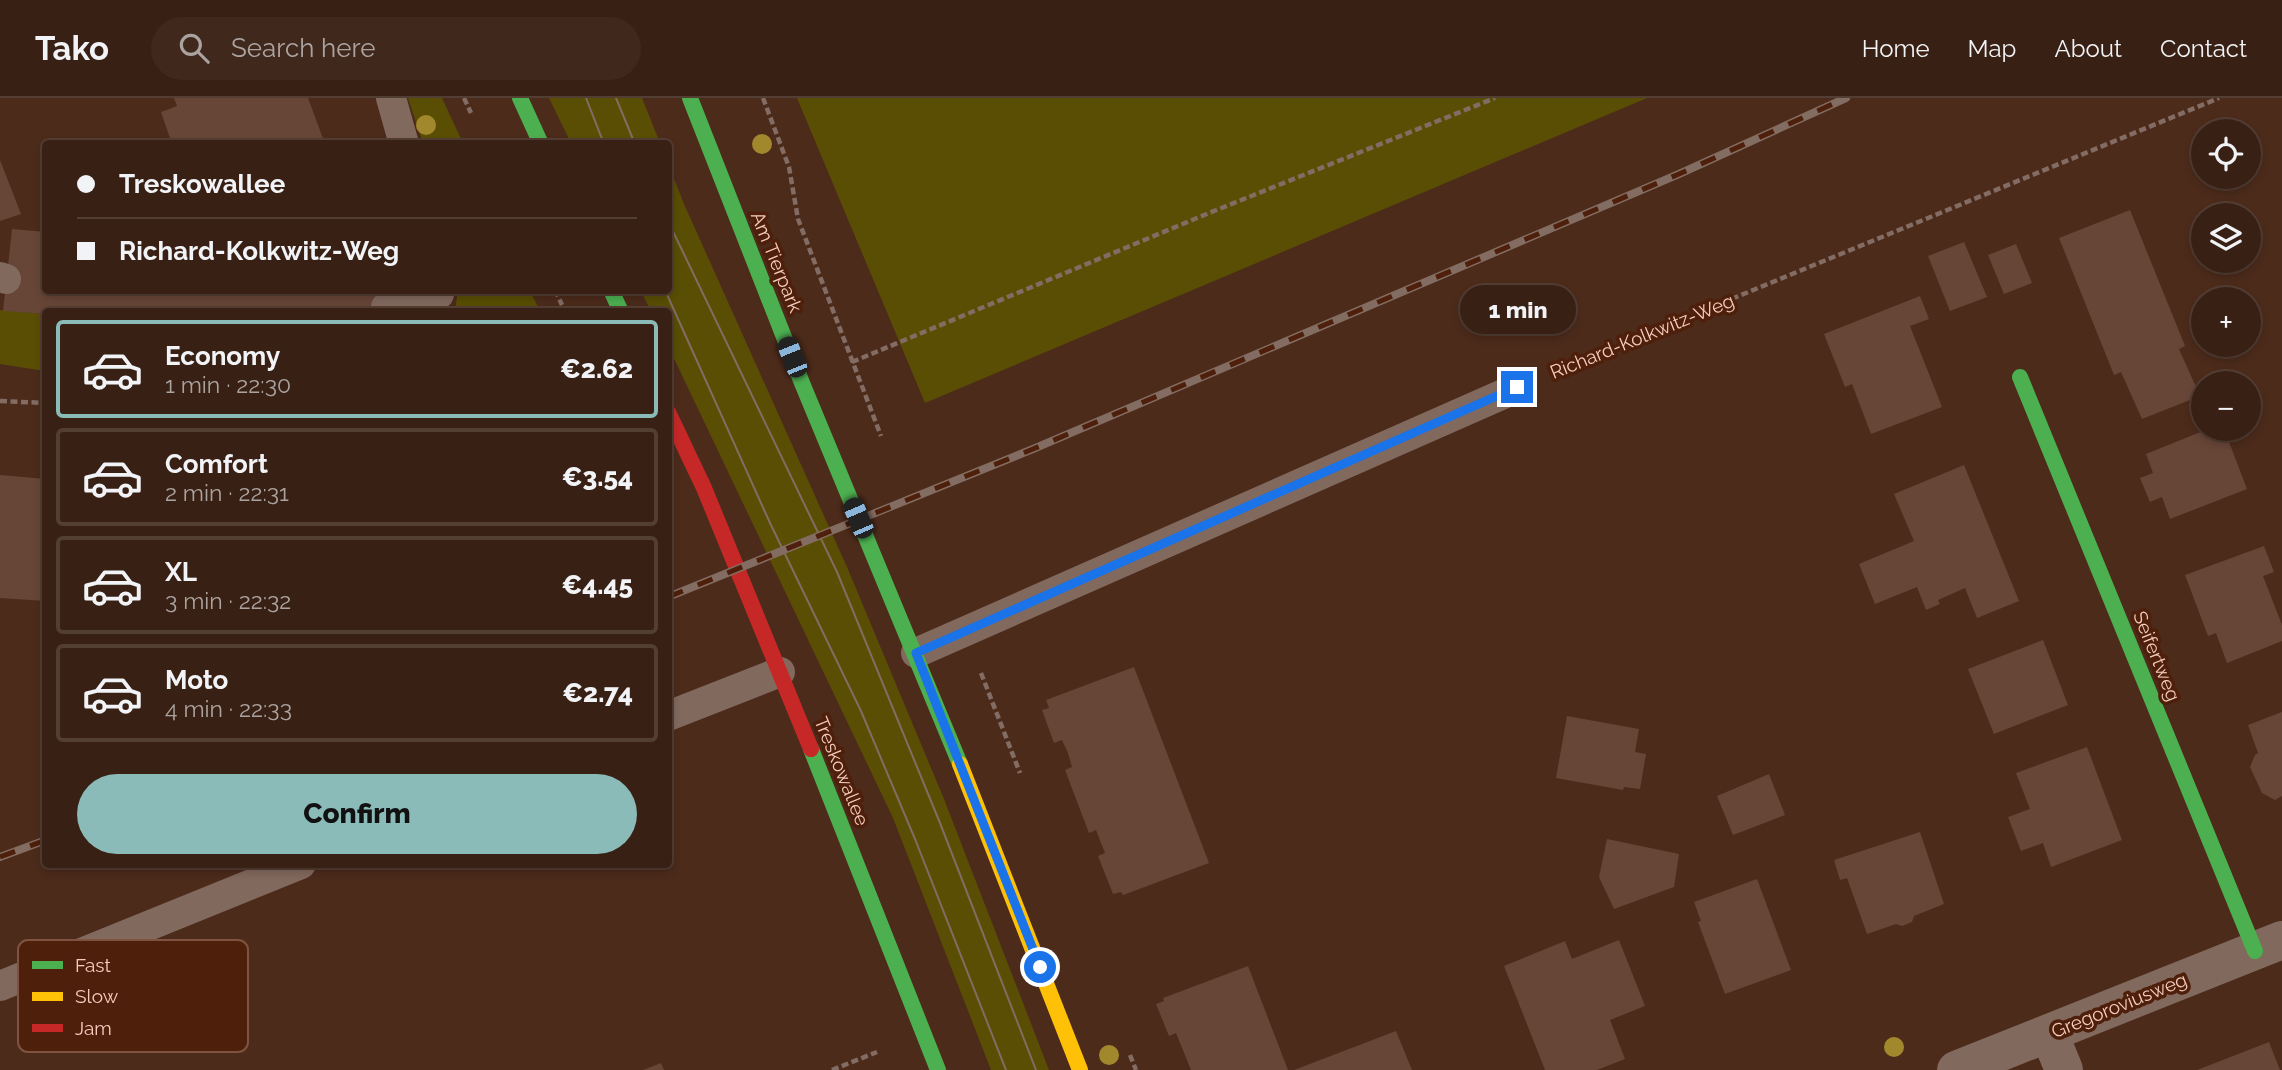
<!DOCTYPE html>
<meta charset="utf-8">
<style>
:root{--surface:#392014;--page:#40281d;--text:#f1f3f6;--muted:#aba3a0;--line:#533e34;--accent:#8bbbb9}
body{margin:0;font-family:Raleway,sans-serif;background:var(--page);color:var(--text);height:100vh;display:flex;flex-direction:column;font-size:26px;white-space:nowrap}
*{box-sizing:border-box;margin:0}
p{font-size:23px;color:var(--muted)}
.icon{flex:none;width:38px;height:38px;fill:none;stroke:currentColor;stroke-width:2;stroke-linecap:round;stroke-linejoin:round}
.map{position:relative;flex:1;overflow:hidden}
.details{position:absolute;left:42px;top:210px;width:630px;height:560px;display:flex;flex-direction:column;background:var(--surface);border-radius:7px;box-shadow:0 4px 10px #0003,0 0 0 2px var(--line)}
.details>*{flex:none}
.hud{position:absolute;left:42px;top:42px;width:630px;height:154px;border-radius:7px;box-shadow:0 4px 10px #0003,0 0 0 2px var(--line);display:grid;align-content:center;height:154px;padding:0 35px;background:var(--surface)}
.buttons{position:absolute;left:2191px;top:21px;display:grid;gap:14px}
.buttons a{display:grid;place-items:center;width:70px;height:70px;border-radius:50%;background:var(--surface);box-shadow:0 4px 10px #0003,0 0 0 2px var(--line);font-size:35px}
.end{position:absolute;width:32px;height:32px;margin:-16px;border:9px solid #1a73e8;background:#fff;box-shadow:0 0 0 4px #fff}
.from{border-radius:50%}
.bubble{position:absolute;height:49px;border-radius:24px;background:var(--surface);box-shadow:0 4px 10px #0003,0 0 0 2px var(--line);font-size:23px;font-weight:800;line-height:49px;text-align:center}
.car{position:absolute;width:21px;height:42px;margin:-21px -10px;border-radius:9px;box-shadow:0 0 5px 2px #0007;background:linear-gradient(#222 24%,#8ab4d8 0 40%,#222 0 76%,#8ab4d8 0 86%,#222 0)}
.hud b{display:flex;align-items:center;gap:24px;height:66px;font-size:26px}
.hud b+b{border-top:2px solid var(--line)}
.hud i{width:18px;height:18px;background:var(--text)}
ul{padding:12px 0 0;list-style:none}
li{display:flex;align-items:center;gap:21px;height:98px;margin:0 14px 10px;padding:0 21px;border:4px solid var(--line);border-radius:7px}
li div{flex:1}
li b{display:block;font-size:26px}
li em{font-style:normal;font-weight:800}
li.selected{border-color:var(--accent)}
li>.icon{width:63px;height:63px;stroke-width:1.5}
.action{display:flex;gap:14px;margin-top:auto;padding:14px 35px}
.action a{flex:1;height:80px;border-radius:42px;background:var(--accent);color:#111;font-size:28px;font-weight:800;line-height:80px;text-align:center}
header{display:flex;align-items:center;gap:42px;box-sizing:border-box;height:98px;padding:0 35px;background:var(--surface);border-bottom:2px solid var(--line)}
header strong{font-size:33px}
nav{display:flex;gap:38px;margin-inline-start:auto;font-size:24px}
.search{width:490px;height:63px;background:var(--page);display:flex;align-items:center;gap:18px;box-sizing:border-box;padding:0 24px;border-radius:38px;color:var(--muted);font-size:26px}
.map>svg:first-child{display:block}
.green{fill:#5a4e04}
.building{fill:#674637}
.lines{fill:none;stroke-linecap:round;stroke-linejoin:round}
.path{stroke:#836c63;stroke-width:4.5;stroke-dasharray:7 3.5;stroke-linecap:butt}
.lane{stroke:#82695e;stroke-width:30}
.street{stroke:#82695e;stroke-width:38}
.fast{stroke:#4caf50;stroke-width:16}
.slow{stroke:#ffc107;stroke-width:16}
.jam{stroke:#c62828;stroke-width:16}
.tram{stroke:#836c61;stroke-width:2}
.rail-casing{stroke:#836c61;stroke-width:8}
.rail{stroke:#4e1f0a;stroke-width:5;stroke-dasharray:16;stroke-linecap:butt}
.tree{fill:#a2882c}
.route{stroke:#1a73e8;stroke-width:9}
.labels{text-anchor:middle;stroke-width:7;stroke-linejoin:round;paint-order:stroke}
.street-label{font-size:19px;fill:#f5cdbf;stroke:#4e1f0a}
.key{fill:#4e1f0a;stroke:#805340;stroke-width:2}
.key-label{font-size:19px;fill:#f5cdbf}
</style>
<header>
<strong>Tako</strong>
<div class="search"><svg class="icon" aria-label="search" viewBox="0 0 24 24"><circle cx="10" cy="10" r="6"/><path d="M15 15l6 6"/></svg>Search here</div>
<nav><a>Home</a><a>Map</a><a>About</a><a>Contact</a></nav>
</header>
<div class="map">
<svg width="2282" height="972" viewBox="0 0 2282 972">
<rect width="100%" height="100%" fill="#4c2b1b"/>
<path class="green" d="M408,0H442L463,45H423Z
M549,0H642L660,45H571Z
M797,0H1647L925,305Z
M669,68L684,106L847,469L944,701L1049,972H991L893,720L669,250L668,214L651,213L641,193L668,192Z
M458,192L530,193L540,213H455Z
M0,212L45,216V273L0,266Z"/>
<path class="building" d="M174,0H308L325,46H172L161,14L177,8Z
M0,62L21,116L0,123Z
M2130,112L2185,248L2179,251L2200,298L2142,321L2121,274L2114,277L2059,140Z
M12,131L46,134V192H380L388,214H46V216L3,213Z
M1964,144L1987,199L1950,213L1928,158Z
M2016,146L2032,185L2004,196L1988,157Z
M1920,198L1929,221L1910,228L1942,309L1871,336L1852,286L1845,289L1824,236Z
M2208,331H2224L2247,391L2170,421L2162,399L2150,404L2140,380L2153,375L2146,356Z
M1964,367L2019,503L1977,520L1965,490L1938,502L1940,506L1926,512L1917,489L1875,506L1859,466L1914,443L1894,396Z
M0,377L46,381V503L0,500Z
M2264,448L2274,474L2263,478L2282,527V543L2227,565L2216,535L2208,538L2185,477Z
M2043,542L2068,607L1994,636L1968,571Z
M1134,569L1209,765L1123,797L1121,794L1113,796L1098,758L1105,755L1096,732L1089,735L1065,672L1072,669L1068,655L1062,642L1054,645L1042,612L1049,610L1046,602Z
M2282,614V698L2275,702L2262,695L2250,669L2255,657L2258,655L2248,627Z
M1567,618L1639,631L1635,654L1646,656L1640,691L1624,689L1623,692L1556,680Z
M2087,649L2122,742L2051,769L2043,745L2021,753L2008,719L2030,711L2016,675Z
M1769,676L1785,717L1733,737L1717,698Z
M1920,734L1944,806L1914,818L1912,824L1902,828L1896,826L1867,836L1847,780L1840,782L1834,762Z
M1607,741L1679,756L1674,789L1614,811L1599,779Z
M1757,781L1791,872L1725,896L1698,824L1701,823L1694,804Z
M1619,842L1645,908L1610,922L1625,961L1597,972H1545L1504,868L1565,843L1572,861Z
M1248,868L1288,972H1191L1176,935L1169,938L1156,906L1164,903L1163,900Z
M1396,933L1412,972H1294Z
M2269,944L2280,972H2197Z
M661,965L664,972H643Z"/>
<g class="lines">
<path class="path" d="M464,0L471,15
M763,0L789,69L798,121L881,338
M555,192L562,207
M852,264L1209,115L1495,0
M1557,273L2219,0
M0,303L46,305
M981,575L1020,675
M1130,957L1136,972
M832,972L877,954"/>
<path class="lane" d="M391,0L404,46
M0,179L6,181
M386,209L422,208L439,196L440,192
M916,555L1517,290
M668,618L780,574
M0,888L301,766"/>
<path class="street" d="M2049,935L2064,972
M1956,972L2282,842"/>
<path class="fast" d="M520,0L541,46
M690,0L802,285L960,666
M611,192L621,214
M2020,279L2255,853
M811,651L938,972"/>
<path class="slow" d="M960,666L1080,972"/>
<path class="jam" d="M668,314L704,390L811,651"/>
<path class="tram" d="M586,0L604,46
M616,0L635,46
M668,123L837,474L940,725L1036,972
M665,192L770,425L861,613L915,741L1006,972"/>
<g class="rail-casing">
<path id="rail" d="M668,499L1033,351L1679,76L1846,0
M0,759L46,742"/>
</g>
<use href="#rail" class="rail"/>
</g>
<g class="tree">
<circle cx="426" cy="27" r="10"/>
<circle cx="762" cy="46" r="10"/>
<circle cx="1894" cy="949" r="10"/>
<circle cx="1109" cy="957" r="10"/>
</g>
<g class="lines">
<path class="route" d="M1040,869L916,555L1517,289"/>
</g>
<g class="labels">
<g class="street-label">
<text transform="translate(777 164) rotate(68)" y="7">Am Tierpark</text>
<text transform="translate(1642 238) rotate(-22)" y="7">Richard-Kolkwitz-Weg</text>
<text transform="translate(2157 558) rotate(68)" y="7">Seifertweg</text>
<text transform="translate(842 673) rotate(68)" y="7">Treskowallee</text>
<text transform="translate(2119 907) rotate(-22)" y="7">Gregoroviusweg</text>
</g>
</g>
<rect x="18" y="842" width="230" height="112" rx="10" class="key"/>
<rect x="32" y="863" width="31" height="8" fill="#4caf50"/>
<rect x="32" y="894" width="31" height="9" fill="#ffc107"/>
<rect x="32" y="926" width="31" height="8" fill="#c62828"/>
<g class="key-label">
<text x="75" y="874">Fast</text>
<text x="75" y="905">Slow</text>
<text x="75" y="937">Jam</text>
</g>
</svg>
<div class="buttons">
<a><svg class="icon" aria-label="locate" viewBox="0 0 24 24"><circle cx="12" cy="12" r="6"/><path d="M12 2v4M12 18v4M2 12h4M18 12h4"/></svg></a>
<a><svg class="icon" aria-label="layers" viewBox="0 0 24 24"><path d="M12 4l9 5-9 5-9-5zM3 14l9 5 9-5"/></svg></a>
<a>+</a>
<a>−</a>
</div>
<i class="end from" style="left:1040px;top:869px"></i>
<i class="end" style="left:1517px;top:289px"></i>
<div class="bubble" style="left:1460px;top:187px;width:116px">1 min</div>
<i class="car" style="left:792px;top:259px;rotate:338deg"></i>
<i class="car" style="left:858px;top:420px;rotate:337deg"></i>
<div class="hud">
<b><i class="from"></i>Treskowallee</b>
<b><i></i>Richard-Kolkwitz-Weg</b>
</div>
<section class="details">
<ul>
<li class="selected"><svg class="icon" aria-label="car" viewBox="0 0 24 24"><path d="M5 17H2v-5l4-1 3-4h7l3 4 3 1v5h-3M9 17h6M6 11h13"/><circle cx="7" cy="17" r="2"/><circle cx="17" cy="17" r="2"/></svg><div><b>Economy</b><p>1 min · 22:30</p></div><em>€2.62</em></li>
<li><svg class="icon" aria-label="car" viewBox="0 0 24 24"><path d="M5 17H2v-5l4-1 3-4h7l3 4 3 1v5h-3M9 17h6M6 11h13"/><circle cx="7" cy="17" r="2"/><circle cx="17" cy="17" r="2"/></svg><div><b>Comfort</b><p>2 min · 22:31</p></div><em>€3.54</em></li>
<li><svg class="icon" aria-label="car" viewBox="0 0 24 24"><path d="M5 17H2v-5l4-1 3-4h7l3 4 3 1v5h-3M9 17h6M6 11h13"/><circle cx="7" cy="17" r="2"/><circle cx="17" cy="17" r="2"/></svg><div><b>XL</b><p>3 min · 22:32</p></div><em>€4.45</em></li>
<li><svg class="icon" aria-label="car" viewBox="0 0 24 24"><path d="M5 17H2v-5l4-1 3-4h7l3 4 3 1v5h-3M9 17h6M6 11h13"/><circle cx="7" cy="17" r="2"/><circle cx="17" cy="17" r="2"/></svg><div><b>Moto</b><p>4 min · 22:33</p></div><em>€2.74</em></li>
</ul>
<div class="action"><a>Confirm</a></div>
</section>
</div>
